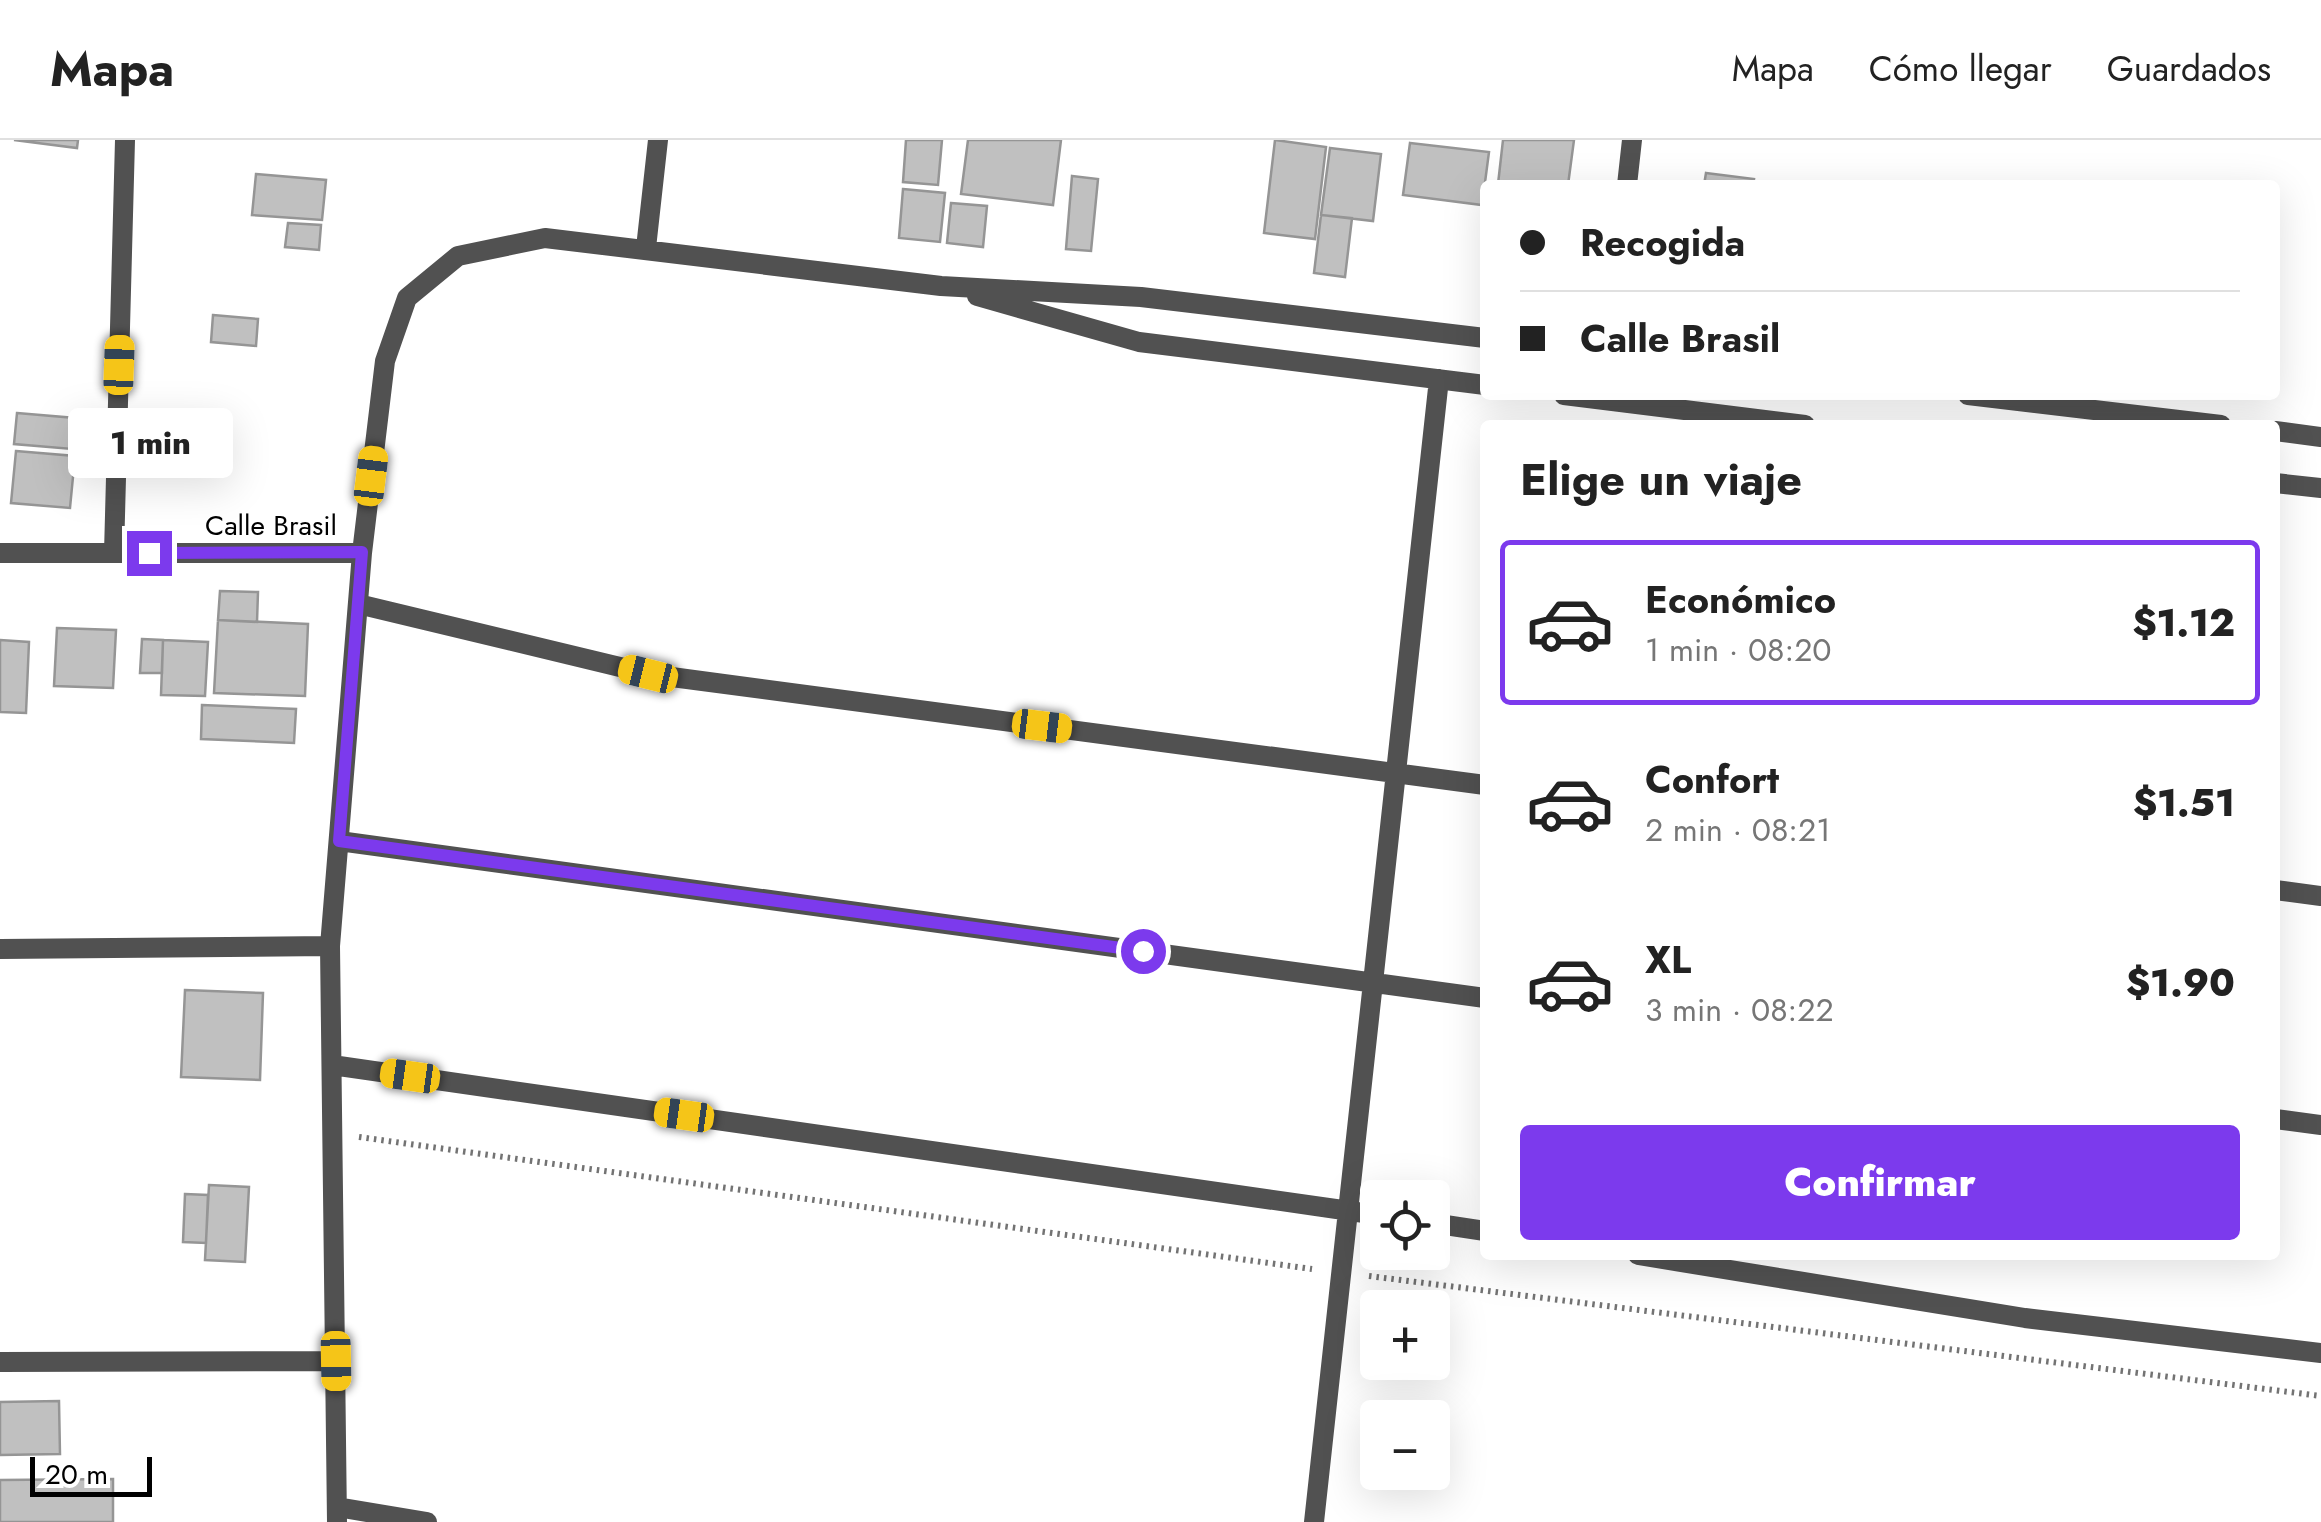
<!DOCTYPE html>
<html lang="es">
<meta charset="utf-8">
<style>
:root{--surface:#fff;--page:#f6f6f6;--text:#222;--muted:#767676;--line:#e0e0e0;--accent:#7c3aed}
body{margin:0;font-family:Jost,sans-serif;background:var(--page);color:var(--text);height:100vh;display:flex;flex-direction:column;font-size:38px;white-space:nowrap}
*{box-sizing:border-box;margin:0}
p{font-size:32px;color:var(--muted)}
.icon{flex:none;width:55px;height:55px;fill:none;stroke:currentColor;stroke-width:2;stroke-linecap:round;stroke-linejoin:round}
.map{position:relative;flex:1;overflow:hidden}
.panel{position:absolute;left:1480px;top:280px;width:800px;height:840px;display:flex;flex-direction:column;background:var(--surface);border-radius:10px;box-shadow:0 10px 40px #0002}
.panel>*{flex:none}
.top-card{position:absolute;left:1480px;top:40px;width:800px;height:220px;border-radius:10px;box-shadow:0 10px 40px #0002;display:grid;align-content:center;height:220px;padding:0 40px;background:var(--surface)}
.buttons{position:absolute;left:1360px;top:1040px;display:grid;gap:20px}
.buttons a{display:grid;place-items:center;width:90px;height:90px;border-radius:10px;background:var(--surface);box-shadow:0 10px 40px #0002;font-size:50px}
.scale{position:absolute;left:30px;bottom:25px;width:122px;box-sizing:border-box;padding-left:10px;border:5px solid #000;border-top:0;font-size:28px;line-height:35px;white-space:nowrap;color:#000;-webkit-text-stroke:8px #fff;paint-order:stroke}
.end{position:absolute;width:45px;height:45px;margin:-22px;border:12px solid #7c3aed;background:#fff;box-shadow:0 0 0 5px #fff}
.from{border-radius:50%}
.bubble{position:absolute;height:70px;border-radius:10px;background:var(--surface);box-shadow:0 10px 40px #0002;font-size:32px;font-weight:800;line-height:70px;text-align:center}
.car{position:absolute;width:30px;height:60px;margin:-30px -15px;border-radius:12px;box-shadow:0 0 8px 2px #0007;background:linear-gradient(#f5c518 24%,#345 0 40%,#f5c518 0 76%,#345 0 86%,#f5c518 0)}
.top-card b{display:flex;align-items:center;gap:35px;height:95px;font-size:38px}
.top-card b+b{border-top:2px solid var(--line)}
.top-card i{width:25px;height:25px;background:var(--text)}
ul{padding:0;list-style:none}
li{display:flex;align-items:center;gap:30px;height:165px;margin:0 20px 15px;padding:0 20px;border:5px solid transparent;border-radius:10px}
li div{flex:1}
li b{display:block;font-size:38px}
li em{font-style:normal;font-weight:800}
li.on{border-color:var(--accent)}
li>.icon{width:90px;height:90px;stroke-width:1.5}
h2{padding:0 40px;font-size:45px;line-height:120px}
.button{display:flex;gap:20px;margin-top:auto;padding:20px 40px}
.button a{flex:1;height:115px;border-radius:10px;background:var(--accent);color:#fff;font-size:40px;font-weight:800;line-height:115px;text-align:center}
header{display:flex;align-items:center;gap:60px;box-sizing:border-box;height:140px;padding:0 50px;background:var(--surface);border-bottom:2px solid var(--line)}
header strong{font-size:48px}
nav{display:flex;gap:55px;margin-inline-start:auto;font-size:35px}
.map>svg:first-child{display:block}
.building{fill:#c0c0c0;stroke:#959595;stroke-width:2.5}
.lines{fill:none;stroke-linecap:round;stroke-linejoin:round}
.path{stroke:#737373;stroke-width:6;stroke-dasharray:2.5 5;stroke-linecap:butt}
.minor{stroke:#515151;stroke-width:20}
.route{stroke:#7c3aed;stroke-width:12}
.labels{text-anchor:middle;stroke-width:9;stroke-linejoin:round;paint-order:stroke}
.street-label{font-size:28px;fill:#000;stroke:#fff}
</style>
<header>
<strong>Mapa</strong>
<nav><a>Mapa</a><a>Cómo llegar</a><a>Guardados</a></nav>
</header>
<div class="map">
<svg width="2321" height="1382" viewBox="0 0 2321 1382">
<rect width="100%" height="100%" fill="#fff"/>
<path class="building" d="M14,0H78L77,8Z
M906,0H942L938,45L903,42Z
M968,0H1061L1053,65L961,54Z
M1275,0L1326,7L1315,99L1264,93Z
M1503,0H1574L1568,45L1498,44Z
M1410,3L1489,12L1482,65L1403,55Z
M1330,8L1381,14L1373,81L1321,75Z
M1706,33L1754,39L1753,45H1704Z
M256,34L326,40L322,80L252,75Z
M1072,36L1098,39L1091,111L1066,109Z
M903,49L945,53L940,102L899,98Z
M951,63L987,66L983,107L947,103Z
M1321,75L1352,78L1345,137L1314,133Z
M288,83L321,85L319,110L285,107Z
M213,175L258,179L256,206L211,202Z
M17,273L75,278L72,309L14,304Z
M16,311L75,316L70,368L11,363Z
M220,451L258,452L257,482L218,480Z
M218,480L308,484L305,556L214,553Z
M57,488L116,490L113,548L54,546Z
M142,499L163,500L162,533H140Z
M0,500L29,502L26,573L0,572Z
M163,500L208,502L205,556L161,555Z
M202,565L296,569L294,603L201,599Z
M185,850L263,853L260,940L181,937Z
M209,1045L249,1047L245,1122L205,1120Z
M185,1054L208,1055L206,1103L183,1102Z
M59,1261L60,1314L0,1315V1262Z
M113,1339V1382H0V1340Z"/>
<g class="lines">
<path class="path" d="M359,997L1312,1129
M1369,1136L2321,1256"/>
<path class="minor" d="M1627,45L1632,0
M646,108L658,0
M977,156L1139,202L1485,245
M1564,255L1805,285
M1968,255L2221,285
M2275,291L2321,297
M2275,343L2321,348
M0,413H362
M114,413L125,0
M358,464L649,534L1485,645
M339,701L1485,858
M2275,750L2321,756
M0,809L330,806
M332,925L1378,1075
M2275,979L2321,985
M1432,1083L1485,1091
M1638,1115L2025,1178L2321,1213
M0,1222L336,1221
M337,1367L427,1382
M337,1382L330,806L362,413L385,221L407,158L458,116L545,98L941,146L1141,157L1485,198
M1314,1382L1439,239"/>
</g>
<g class="lines">
<path class="route" d="M149,413L362,412L339,701L1143,811"/>
</g>
<g class="labels">
<g class="street-label">
<text x="271" y="395">Calle Brasil</text>
</g>
</g>
</svg>
<div class="buttons">
<a><svg class="icon" aria-label="locate" viewBox="0 0 24 24"><circle cx="12" cy="12" r="6"/><path d="M12 2v4M12 18v4M2 12h4M18 12h4"/></svg></a>
<a>+</a>
<a>−</a>
</div>
<div class="scale">20 m</div>
<i class="end from" style="left:1143px;top:811px"></i>
<i class="end" style="left:149px;top:413px"></i>
<div class="bubble" style="left:68px;top:268px;width:165px">1 min</div>
<i class="car" style="left:119px;top:225px;rotate:2deg"></i>
<i class="car" style="left:371px;top:336px;rotate:7deg"></i>
<i class="car" style="left:648px;top:534px;rotate:284deg"></i>
<i class="car" style="left:1042px;top:586px;rotate:97deg"></i>
<i class="car" style="left:410px;top:936px;rotate:278deg"></i>
<i class="car" style="left:684px;top:975px;rotate:278deg"></i>
<i class="car" style="left:336px;top:1221px;rotate:179deg"></i>
<div class="top-card">
<b><i class="from"></i>Recogida</b>
<b><i></i>Calle Brasil</b>
</div>
<section class="panel">
<h2>Elige un viaje</h2>
<ul>
<li class="on"><svg class="icon" aria-label="car" viewBox="0 0 24 24"><path d="M5 17H2v-5l4-1 3-4h7l3 4 3 1v5h-3M9 17h6M6 11h13"/><circle cx="7" cy="17" r="2"/><circle cx="17" cy="17" r="2"/></svg><div><b>Económico</b><p>1 min · 08:20</p></div><em>$1.12</em></li>
<li><svg class="icon" aria-label="car" viewBox="0 0 24 24"><path d="M5 17H2v-5l4-1 3-4h7l3 4 3 1v5h-3M9 17h6M6 11h13"/><circle cx="7" cy="17" r="2"/><circle cx="17" cy="17" r="2"/></svg><div><b>Confort</b><p>2 min · 08:21</p></div><em>$1.51</em></li>
<li><svg class="icon" aria-label="car" viewBox="0 0 24 24"><path d="M5 17H2v-5l4-1 3-4h7l3 4 3 1v5h-3M9 17h6M6 11h13"/><circle cx="7" cy="17" r="2"/><circle cx="17" cy="17" r="2"/></svg><div><b>XL</b><p>3 min · 08:22</p></div><em>$1.90</em></li>
</ul>
<div class="button"><a>Confirmar</a></div>
</section>
</div>
